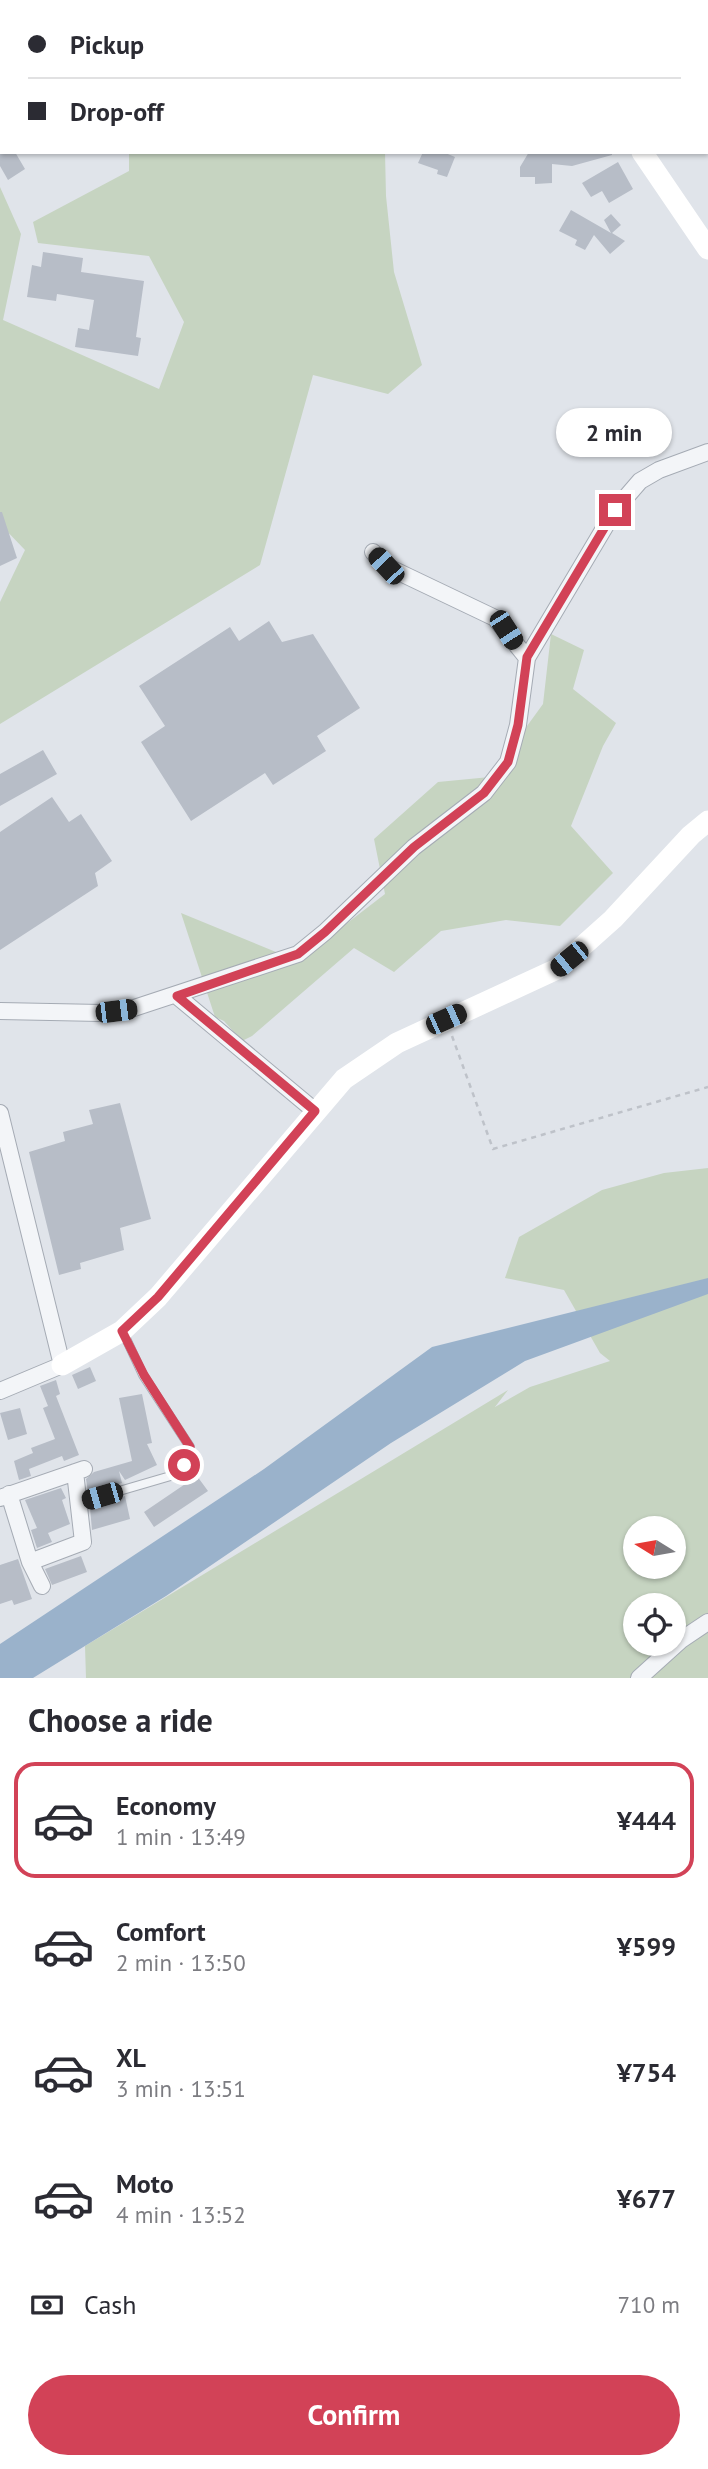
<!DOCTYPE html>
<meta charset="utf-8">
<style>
:root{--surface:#fff;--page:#f2f2f3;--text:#2b2b33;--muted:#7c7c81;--line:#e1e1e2;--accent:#d24257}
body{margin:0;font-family:"PT Sans",sans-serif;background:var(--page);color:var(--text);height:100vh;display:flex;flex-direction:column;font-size:26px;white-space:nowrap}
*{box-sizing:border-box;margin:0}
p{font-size:23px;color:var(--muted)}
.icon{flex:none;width:38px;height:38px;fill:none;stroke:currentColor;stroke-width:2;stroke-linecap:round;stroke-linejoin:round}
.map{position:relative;height:1678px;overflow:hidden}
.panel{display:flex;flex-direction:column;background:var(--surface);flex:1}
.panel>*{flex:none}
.top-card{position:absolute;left:0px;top:0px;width:709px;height:154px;box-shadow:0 2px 5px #0004;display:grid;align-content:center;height:154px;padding:0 28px;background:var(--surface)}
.needle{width:46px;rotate:281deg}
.fabs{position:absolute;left:623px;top:1516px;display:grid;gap:14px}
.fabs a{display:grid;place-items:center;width:63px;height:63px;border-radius:50%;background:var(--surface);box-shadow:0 2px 5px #0004;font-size:35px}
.end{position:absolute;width:32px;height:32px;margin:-16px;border:9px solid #d24257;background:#fff;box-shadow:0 0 0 4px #fff}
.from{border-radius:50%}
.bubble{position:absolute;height:49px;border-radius:24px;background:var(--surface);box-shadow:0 2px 5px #0004;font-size:23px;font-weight:600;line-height:49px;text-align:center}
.car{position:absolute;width:21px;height:42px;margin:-21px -10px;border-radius:9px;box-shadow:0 0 5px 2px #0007;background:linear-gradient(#222 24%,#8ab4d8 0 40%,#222 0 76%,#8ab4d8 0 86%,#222 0)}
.top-card b{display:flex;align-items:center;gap:24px;height:66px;font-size:26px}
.top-card b+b{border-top:2px solid var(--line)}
.top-card i{width:18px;height:18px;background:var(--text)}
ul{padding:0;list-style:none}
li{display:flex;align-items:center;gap:21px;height:116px;margin:0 14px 10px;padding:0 14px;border:4px solid transparent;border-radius:21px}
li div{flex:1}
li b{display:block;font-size:26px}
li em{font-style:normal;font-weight:600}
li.active{border-color:var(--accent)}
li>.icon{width:63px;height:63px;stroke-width:1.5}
h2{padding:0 28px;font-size:32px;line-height:84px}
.pay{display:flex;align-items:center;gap:18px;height:77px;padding:0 28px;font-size:26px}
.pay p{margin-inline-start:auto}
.action{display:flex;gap:14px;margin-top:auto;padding:14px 28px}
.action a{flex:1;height:80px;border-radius:42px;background:var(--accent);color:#fff;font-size:28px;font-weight:600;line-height:80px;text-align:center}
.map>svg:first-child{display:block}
.green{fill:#c6d4c1;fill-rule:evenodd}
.water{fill:#9ab2cb}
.building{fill:#b7bdc7}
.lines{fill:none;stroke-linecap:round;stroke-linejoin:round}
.lane-casing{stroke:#a5abb4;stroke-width:10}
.street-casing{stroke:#a5abb4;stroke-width:18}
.path{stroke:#bec2c9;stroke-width:2.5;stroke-dasharray:5 5;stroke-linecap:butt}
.lane{stroke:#f3f5f8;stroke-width:8}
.street{stroke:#f3f5f8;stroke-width:16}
.secondary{stroke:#fff;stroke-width:21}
.route{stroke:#d24257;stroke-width:9}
</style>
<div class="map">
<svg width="708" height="1678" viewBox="0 0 708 1678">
<rect width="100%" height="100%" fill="#e0e4ea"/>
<path class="green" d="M129,152H385L386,196L394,272L422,365L388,394L313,375L260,565L0,724V602L25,550L0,524V187L21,234L3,320L159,389L184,322L149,256L38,243L33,222L129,171Z
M551,634L584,650L573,689L616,723L603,746L571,826L613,873L560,926L506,920L441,931L394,972L354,948L252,1036L242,1041L224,1021L215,1017L181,913L298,961L385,894L374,839L438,782L490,777L543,704Z
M708,1168V1678H86L85,1646L508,1390L495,1407L530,1387L610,1361L600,1353L564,1290L505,1278L519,1237L602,1190L664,1173ZM635,1528H674V1566H635ZM635,1605H674V1643H635Z"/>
<path class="water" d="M708,1278V1294L525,1361L391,1443L166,1596L33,1678H0V1644L264,1469L432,1347Z"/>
<path class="building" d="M0,152H15L25,169L8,180L0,166Z
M423,152H443L455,157L447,177L437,174L438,170L418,163Z
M529,152H612V155L572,166L552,164V183L535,184V177H520V167Z
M618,162L633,189L609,203L602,191L591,197L582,183Z
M571,210L611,233L604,220L611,214L621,225L612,233L625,241L610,254L594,235L585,250L575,245L577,240L559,231Z
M43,252L83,258L81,272L144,281L136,337L141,338L138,356L75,347L78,328L89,330L94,300L57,294L56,301L27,297L32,265L41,267Z
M0,512H2L17,558L0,566Z
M269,621L282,642L313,634L360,708L317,736L326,751L273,785L265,773L191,821L141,742L165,726L139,686L230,627L239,641Z
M43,750L57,774L0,806V774Z
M52,797L69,822L81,814L112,861L95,873L98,886L0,950V832Z
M120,1103L151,1219L120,1228L124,1250L80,1263L81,1269L59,1275L29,1152L65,1141L63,1132L93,1124L89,1110Z
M90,1367L96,1381L78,1389L72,1375Z
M56,1380L60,1394L56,1396L79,1455L64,1461L62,1456L29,1469L31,1476L19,1480L14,1461L33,1453L31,1448L55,1439L43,1408L48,1406L40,1386Z
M142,1394L152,1443L147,1444L157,1465L125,1480L119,1471L122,1483L88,1493L86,1479L94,1472L132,1461L119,1398Z
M20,1408L27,1434L8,1440L0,1413Z
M197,1476L208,1491L154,1527L144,1512Z
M61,1488L66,1498L62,1500L70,1524L48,1533L52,1542L37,1548L31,1530L37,1528L25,1500Z
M125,1496L130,1519L92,1530L90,1508Z
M81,1556L87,1572L52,1585L45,1569Z
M18,1559L32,1599L14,1605L12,1600L0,1604V1565Z"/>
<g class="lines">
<g class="lane-casing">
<path id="lane" d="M78,1503L174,1475L184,1466L190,1447L143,1375L123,1332"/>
</g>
<g class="street-casing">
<path id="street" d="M341,0L346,2
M231,2L233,0
M527,658L615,510L640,481L659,470L708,452
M177,996L315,1111
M0,1011L101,1013L131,1009L298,954L325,932L414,847L484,793L508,762L518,725L527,658L495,618L386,566L373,552
M0,1113L62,1365L0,1391
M9,1494L30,1562L42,1586
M0,1498L84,1469
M30,1562L83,1542L75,1472
M639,1678L681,1640L708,1622"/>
</g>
<path class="path" d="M452,1036L493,1149L708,1087"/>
<use href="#lane" class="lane"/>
<use href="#street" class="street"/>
<path class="secondary" d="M531,0L532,2
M149,2L151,0
M0,126L2,124
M642,152L708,249
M62,1365L122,1331L158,1297L344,1079L397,1043L557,969L613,919L691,835L708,821"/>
</g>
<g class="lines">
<path class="route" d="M184,1465L190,1447L144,1375L122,1331L158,1297L315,1111L177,996L298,954L325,932L414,847L484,793L508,762L518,725L527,657L615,510"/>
</g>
</svg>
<div class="fabs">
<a><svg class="needle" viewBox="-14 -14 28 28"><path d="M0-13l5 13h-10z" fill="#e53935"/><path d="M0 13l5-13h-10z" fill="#7c7c81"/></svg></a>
<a><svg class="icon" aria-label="locate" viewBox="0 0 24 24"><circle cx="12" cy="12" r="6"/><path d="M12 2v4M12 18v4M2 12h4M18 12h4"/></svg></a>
</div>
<i class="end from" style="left:184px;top:1465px"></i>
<i class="end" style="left:615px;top:510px"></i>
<div class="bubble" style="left:556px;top:408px;width:116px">2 min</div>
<i class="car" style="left:386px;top:566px;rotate:317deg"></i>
<i class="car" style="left:506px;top:630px;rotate:147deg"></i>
<i class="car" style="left:569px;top:959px;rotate:231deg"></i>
<i class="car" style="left:116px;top:1011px;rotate:83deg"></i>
<i class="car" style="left:446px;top:1019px;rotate:66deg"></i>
<i class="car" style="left:102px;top:1496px;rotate:254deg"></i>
<div class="top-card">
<b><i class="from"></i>Pickup</b>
<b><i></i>Drop-off</b>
</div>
</div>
<section class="panel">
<h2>Choose a ride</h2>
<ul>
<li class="active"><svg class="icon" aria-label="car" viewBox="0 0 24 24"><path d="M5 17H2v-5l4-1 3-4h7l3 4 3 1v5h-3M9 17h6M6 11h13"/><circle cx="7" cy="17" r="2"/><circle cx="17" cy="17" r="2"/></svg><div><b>Economy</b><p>1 min · 13:49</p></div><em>¥444</em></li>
<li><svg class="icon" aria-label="car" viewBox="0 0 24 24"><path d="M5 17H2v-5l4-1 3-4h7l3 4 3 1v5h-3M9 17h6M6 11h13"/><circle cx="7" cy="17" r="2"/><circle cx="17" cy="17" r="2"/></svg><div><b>Comfort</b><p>2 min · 13:50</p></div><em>¥599</em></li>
<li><svg class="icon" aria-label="car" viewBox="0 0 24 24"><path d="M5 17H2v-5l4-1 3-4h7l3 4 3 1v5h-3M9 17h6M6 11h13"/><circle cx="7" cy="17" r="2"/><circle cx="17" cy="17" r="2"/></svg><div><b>XL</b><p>3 min · 13:51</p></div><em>¥754</em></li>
<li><svg class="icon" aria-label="car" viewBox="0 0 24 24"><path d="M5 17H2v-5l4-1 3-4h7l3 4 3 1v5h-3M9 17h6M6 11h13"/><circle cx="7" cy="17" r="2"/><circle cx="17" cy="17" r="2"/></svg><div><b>Moto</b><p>4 min · 13:52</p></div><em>¥677</em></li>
</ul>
<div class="pay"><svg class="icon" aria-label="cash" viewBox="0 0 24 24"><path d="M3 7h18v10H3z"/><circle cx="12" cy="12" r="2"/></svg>Cash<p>710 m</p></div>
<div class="action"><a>Confirm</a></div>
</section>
